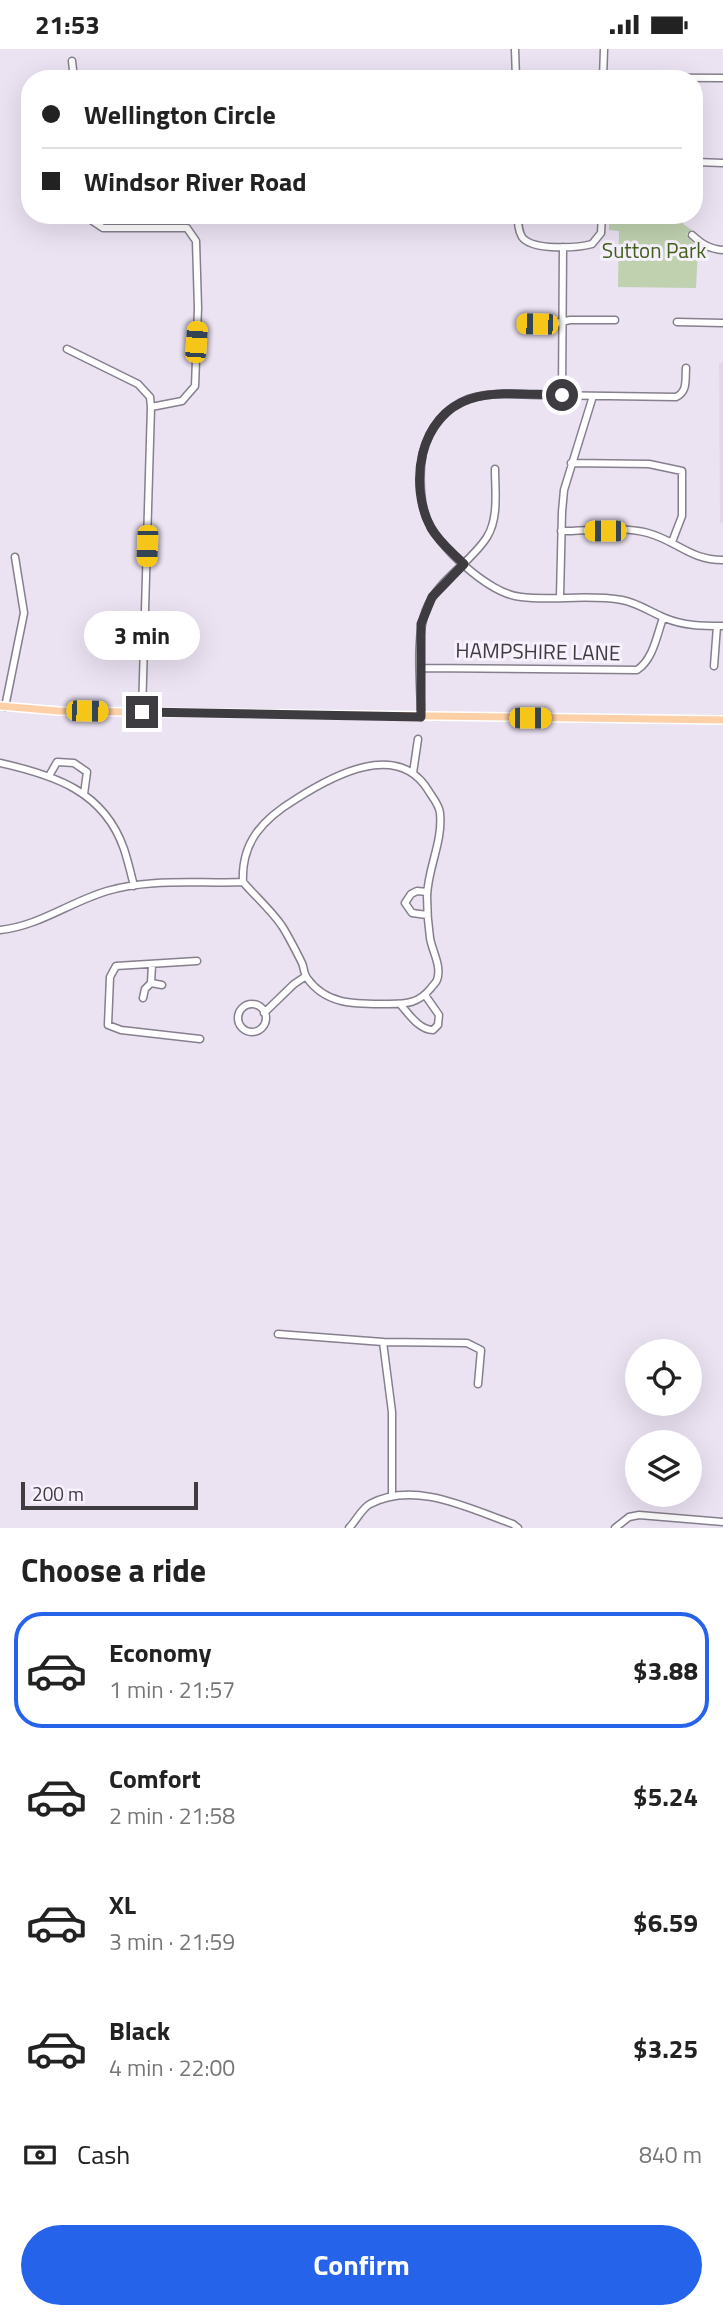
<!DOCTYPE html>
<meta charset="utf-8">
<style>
:root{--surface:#fff;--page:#f6f6f6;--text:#222;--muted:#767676;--line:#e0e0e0;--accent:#2563eb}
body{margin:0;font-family:"Titillium Web",sans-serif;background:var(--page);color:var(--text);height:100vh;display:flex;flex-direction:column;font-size:26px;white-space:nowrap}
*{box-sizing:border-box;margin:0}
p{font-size:23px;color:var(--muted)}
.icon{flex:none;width:38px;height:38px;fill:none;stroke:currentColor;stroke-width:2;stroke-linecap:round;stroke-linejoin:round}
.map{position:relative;height:1479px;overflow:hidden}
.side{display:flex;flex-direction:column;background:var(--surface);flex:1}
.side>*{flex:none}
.hud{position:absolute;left:21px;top:21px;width:682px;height:154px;border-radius:28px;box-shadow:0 7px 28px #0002;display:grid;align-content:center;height:154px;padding:0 21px;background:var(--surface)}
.buttons{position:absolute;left:625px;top:1290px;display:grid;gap:14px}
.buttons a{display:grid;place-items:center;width:77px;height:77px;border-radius:50%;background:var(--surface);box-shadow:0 7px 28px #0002;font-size:35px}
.scale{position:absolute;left:21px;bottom:18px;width:177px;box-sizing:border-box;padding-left:7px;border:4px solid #3e3b41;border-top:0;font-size:19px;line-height:24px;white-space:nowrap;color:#3e3b41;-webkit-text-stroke:5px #f7f0fd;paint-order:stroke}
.end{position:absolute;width:32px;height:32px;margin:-16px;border:9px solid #3e3b41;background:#fff;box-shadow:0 0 0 4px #fff}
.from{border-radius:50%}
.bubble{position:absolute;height:49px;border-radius:24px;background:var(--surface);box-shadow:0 7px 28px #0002;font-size:23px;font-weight:700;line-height:49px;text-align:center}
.car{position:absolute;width:21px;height:42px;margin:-21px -10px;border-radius:9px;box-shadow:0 0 5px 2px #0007;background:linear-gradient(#f5c518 24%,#345 0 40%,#f5c518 0 76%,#345 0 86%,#f5c518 0)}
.hud b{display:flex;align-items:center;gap:24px;height:66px;font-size:26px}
.hud b+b{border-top:2px solid var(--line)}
.hud i{width:18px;height:18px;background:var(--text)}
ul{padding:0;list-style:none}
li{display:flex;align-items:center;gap:21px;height:116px;margin:0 14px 10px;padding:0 7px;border:4px solid transparent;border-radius:28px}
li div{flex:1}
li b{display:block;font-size:26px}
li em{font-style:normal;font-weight:700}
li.current{border-color:var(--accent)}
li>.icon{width:63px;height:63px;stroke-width:1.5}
h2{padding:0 21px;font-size:32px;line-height:84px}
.pay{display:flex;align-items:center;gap:18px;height:77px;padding:0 21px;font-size:26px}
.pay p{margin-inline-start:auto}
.primary-button{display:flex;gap:14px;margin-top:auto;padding:14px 21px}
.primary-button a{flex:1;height:80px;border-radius:42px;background:var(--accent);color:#fff;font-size:28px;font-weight:700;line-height:80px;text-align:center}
.status{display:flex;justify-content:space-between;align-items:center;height:49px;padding:0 35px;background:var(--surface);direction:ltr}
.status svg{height:19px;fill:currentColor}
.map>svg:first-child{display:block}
.built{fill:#e2d6ec}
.green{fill:#bfd1af}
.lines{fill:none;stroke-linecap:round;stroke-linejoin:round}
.minor-casing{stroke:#867f8d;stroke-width:9}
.major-casing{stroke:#fff;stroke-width:10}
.minor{stroke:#fff;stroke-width:6}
.major{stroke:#fed0a8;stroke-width:7}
.route{stroke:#3e3b41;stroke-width:9}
.labels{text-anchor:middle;stroke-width:6;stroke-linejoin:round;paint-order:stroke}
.park-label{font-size:21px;fill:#41601b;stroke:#f7f0fd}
.street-label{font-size:21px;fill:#3e3b41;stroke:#f7f0fd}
</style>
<div class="status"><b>21:53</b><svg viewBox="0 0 49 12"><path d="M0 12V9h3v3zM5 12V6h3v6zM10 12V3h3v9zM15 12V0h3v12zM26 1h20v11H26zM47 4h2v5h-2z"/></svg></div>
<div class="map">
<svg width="723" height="1479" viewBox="0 0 723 1479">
<rect width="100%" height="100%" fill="#ebe2f2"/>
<path class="built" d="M719,314H723V474H720Z"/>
<path class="green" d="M609,166H682L683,175L692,181L686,185L698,200L696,239L618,238L619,182L609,181Z"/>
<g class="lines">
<g class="minor-casing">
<path id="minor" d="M515,0L516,30
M72,12L74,30
M516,28L723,29
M603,30L604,0
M695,113L723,114
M91,166V171L103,179H187L196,192L198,259L195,337L182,352L151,358L142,663
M518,166C518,174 518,181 522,188C532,202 577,199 592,195L601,184L602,166
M692,186C702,195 709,200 723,201
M677,273L723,274
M521,275H552L570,271H615
M67,300L138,335L150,348L151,358
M686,319C685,330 688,343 676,348C631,347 587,347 542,346C519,346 491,342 468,350C442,360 423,388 421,416C420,433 420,452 426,468C437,497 489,545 521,548C553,552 588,545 622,551C638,554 650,563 665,569C684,577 703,577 723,577
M562,347L563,198
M571,414L649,415L682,422V467L672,493
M561,482C589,482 621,477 648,484C677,492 690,511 723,511
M560,548L562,463L564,441L593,347
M714,617L717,577
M421,619L637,621C653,611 657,586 663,569
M5,658L24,564L15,508
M421,668C421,638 415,588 426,561C437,531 470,515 487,488C499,469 495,441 495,420
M0,714C54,726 104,742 124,800C128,812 131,825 134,837
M413,724L418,690
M49,727L57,713L74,714L87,723L84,745
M427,866L412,864L405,854L411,845L417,842L427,843
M0,881C39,877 70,853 107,842C149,829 199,835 243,833C241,793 263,770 296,750C332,727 397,691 428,741C432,748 439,755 440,764C443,793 428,818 427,847C427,861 428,875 430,889C432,902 442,917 437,931C436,934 433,936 431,939C419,954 407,955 389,955C357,955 327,957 307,929C304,925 304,919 302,914C296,902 289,888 282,877C271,861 255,847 243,833
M197,912L116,917L110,928L108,976L121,981L200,990
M152,916L151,934L162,936
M143,949L145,940L151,934
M400,955C409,965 419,981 433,981L438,976L439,966L425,946
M238 969a14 14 0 1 1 28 0a14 14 0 1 1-28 0Z
M264,964L294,935L306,927
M278,1285L383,1293L392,1363V1447
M383,1293L467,1294L481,1301L478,1335
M349,1479C356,1472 362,1459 370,1455C415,1431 470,1460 513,1475L518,1479
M615,1479L629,1468L639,1466L723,1473"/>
</g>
<g class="major-casing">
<path id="major" d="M0,657L59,662L723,671"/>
</g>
<use href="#minor" class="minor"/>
<use href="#major" class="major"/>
</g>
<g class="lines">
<path class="route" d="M142,663L421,668V575L432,548L464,515C452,503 439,493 431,479C408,436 419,366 470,350C498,341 532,346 562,346"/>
</g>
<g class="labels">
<g class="park-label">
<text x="654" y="209">Sutton Park</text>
</g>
<g class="street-label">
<text transform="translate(538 603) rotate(1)" y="7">HAMPSHIRE LANE</text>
</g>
</g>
</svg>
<div class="buttons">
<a><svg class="icon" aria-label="locate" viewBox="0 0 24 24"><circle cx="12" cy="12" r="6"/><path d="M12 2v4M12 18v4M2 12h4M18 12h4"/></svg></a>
<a><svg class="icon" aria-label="layers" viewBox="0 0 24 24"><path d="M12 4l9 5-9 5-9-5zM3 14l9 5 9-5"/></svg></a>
</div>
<div class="scale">200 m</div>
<i class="end from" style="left:562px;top:346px"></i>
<i class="end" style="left:142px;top:663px"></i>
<div class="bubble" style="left:84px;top:562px;width:116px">3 min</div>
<i class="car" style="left:537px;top:275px;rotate:271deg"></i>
<i class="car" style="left:196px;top:293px;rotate:4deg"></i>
<i class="car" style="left:605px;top:482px;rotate:270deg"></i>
<i class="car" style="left:147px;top:497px;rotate:182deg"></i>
<i class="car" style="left:87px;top:662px;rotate:91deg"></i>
<i class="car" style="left:530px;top:669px;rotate:90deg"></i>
<div class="hud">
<b><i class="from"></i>Wellington Circle</b>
<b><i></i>Windsor River Road</b>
</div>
</div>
<section class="side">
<h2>Choose a ride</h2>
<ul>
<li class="current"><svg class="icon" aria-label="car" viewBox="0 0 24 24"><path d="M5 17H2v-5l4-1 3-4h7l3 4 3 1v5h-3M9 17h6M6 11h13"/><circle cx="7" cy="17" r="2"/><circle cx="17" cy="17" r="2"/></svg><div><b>Economy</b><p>1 min · 21:57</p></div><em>$3.88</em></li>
<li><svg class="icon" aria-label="car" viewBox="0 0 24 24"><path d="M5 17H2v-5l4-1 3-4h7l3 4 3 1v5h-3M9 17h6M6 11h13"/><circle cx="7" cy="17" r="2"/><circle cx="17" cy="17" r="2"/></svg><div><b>Comfort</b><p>2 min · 21:58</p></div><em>$5.24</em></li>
<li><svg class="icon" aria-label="car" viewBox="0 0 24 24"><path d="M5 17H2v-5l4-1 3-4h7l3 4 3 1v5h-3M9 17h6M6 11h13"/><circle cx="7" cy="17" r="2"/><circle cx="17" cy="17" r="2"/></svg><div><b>XL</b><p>3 min · 21:59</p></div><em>$6.59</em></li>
<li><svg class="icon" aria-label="car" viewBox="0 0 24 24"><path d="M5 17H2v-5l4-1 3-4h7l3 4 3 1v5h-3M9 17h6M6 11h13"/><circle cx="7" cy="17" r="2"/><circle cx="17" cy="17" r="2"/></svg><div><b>Black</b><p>4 min · 22:00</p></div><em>$3.25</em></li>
</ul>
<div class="pay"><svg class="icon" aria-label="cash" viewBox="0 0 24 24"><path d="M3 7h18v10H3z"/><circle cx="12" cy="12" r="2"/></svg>Cash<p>840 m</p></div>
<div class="primary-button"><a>Confirm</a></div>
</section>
